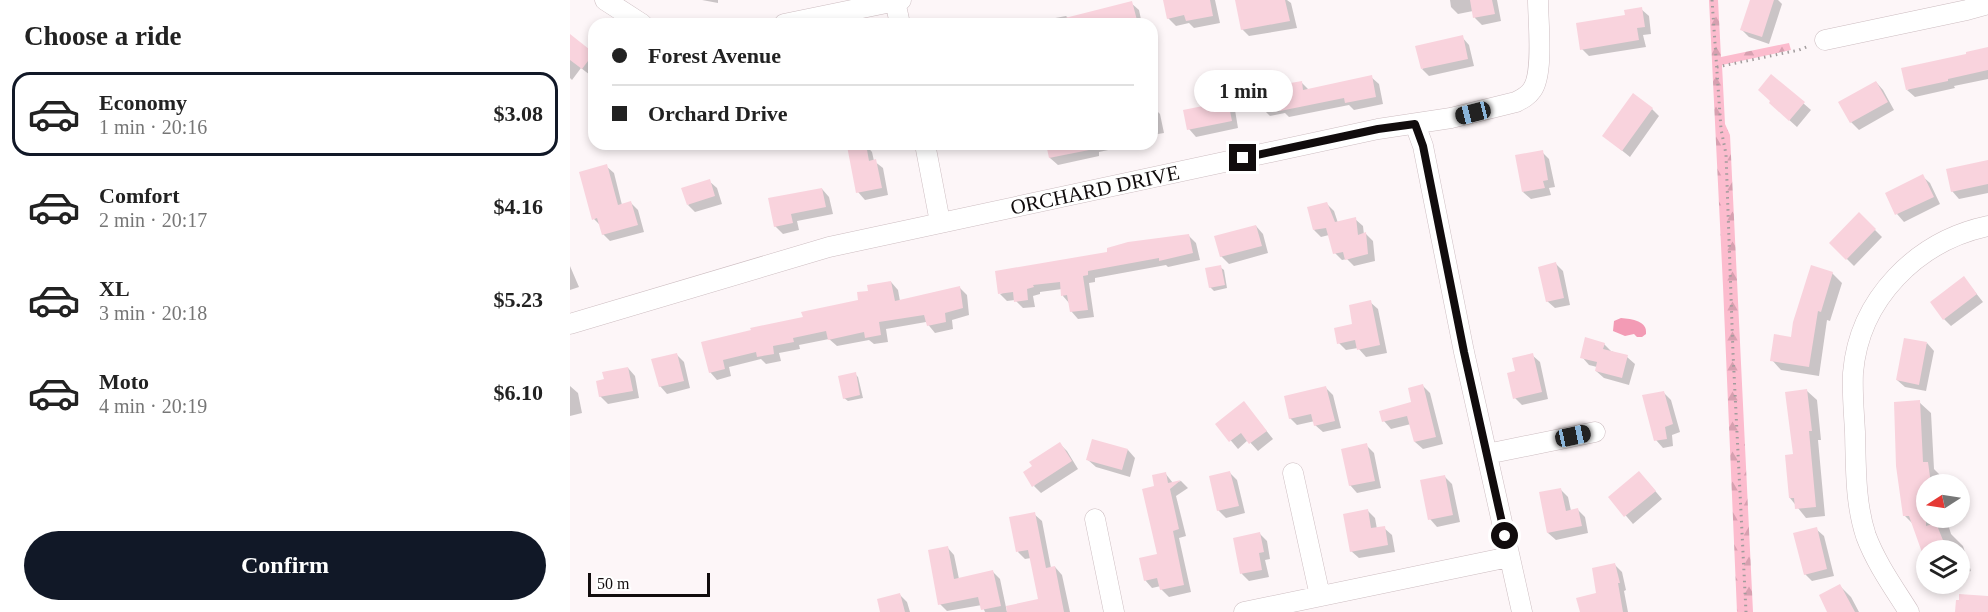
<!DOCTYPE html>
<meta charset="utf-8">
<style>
:root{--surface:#fff;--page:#f6f6f6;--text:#222;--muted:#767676;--line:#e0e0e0;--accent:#111827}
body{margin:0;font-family:"Times New Roman",serif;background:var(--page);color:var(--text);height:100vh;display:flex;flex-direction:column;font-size:22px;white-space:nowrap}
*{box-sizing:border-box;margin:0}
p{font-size:20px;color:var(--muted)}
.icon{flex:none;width:33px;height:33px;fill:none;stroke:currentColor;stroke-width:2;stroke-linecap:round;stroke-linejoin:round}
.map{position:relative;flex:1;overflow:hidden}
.details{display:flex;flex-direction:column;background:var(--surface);width:570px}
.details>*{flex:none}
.top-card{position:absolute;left:18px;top:18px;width:570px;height:132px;border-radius:18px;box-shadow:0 3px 9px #0003;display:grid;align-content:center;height:132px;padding:0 24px;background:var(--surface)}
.needle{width:39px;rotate:258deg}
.buttons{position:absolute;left:1346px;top:474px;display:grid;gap:12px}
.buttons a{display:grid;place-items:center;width:54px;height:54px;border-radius:50%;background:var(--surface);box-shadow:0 3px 9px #0003;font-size:30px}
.scale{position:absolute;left:18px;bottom:15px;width:122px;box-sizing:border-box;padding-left:6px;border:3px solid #110c0d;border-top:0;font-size:16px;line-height:21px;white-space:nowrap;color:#110c0d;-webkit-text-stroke:4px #fff;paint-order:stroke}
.end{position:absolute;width:27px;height:27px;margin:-14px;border:8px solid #110c0d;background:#fff;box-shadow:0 0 0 3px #fff}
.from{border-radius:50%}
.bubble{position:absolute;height:42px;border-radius:21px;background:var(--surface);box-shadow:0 3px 9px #0003;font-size:20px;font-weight:700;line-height:42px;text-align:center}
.car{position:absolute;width:18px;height:36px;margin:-18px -9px;border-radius:8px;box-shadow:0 0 4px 2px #0007;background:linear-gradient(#222 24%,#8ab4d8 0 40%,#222 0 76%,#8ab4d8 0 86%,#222 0)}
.top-card b{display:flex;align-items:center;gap:21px;height:57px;font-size:22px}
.top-card b+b{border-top:2px solid var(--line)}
.top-card i{width:15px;height:15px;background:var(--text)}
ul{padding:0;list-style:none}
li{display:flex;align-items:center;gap:18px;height:84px;margin:0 12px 9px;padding:0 12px;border:3px solid transparent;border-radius:18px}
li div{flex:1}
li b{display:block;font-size:22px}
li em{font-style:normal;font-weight:700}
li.on{border-color:var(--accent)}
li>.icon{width:54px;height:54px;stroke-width:1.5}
h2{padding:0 24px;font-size:27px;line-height:72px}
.cta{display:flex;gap:12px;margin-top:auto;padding:12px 24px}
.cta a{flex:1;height:69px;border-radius:36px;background:var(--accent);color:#fff;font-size:24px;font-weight:700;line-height:69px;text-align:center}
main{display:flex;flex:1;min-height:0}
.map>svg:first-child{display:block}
.forest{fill:url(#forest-firs)}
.water{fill:#f39bb5}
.shadow{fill:#0003}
.building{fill:#f9d3dd}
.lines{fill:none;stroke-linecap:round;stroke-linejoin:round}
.minor-casing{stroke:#cdbdc1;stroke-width:21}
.path{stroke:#a29c9d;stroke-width:3;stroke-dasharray:1.5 4.5;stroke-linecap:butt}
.minor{stroke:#fff;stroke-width:20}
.route{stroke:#110c0d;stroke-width:8}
.labels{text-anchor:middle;stroke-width:4.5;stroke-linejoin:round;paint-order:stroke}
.street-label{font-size:21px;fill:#110c0d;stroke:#fff}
</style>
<main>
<section class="details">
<h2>Choose a ride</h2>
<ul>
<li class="on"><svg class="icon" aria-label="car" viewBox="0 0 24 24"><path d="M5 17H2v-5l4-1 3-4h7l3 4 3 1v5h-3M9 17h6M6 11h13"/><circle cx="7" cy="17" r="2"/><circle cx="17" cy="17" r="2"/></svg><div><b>Economy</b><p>1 min · 20:16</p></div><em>$3.08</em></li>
<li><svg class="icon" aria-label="car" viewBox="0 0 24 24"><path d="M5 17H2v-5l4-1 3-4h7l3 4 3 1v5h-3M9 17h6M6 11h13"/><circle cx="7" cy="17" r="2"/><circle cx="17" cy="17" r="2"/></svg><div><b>Comfort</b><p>2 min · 20:17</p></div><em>$4.16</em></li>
<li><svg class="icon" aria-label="car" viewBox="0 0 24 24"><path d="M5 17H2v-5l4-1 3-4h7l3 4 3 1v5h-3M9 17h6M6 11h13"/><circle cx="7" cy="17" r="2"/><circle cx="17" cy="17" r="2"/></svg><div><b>XL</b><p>3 min · 20:18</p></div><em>$5.23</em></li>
<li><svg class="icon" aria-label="car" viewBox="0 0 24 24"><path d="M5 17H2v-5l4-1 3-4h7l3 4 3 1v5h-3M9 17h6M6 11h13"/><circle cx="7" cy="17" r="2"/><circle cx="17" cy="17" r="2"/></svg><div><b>Moto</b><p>4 min · 20:19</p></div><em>$6.10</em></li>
</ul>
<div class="cta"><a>Confirm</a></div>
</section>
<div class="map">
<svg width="1418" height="612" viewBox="0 0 1418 612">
<defs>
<pattern id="forest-firs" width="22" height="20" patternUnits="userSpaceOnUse" patternTransform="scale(1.5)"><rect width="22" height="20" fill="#fcbcce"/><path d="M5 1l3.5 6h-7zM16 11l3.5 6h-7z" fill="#d7a0b0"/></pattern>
</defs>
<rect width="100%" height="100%" fill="#fdf6f8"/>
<path class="forest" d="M1139,0H1148L1151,57L1219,43L1221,50L1152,65L1155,124L1160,135L1183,612H1167L1153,286Z"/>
<path class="water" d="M1051,318C1062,319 1078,321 1076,334L1072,337H1067L1064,334L1055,336L1043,331L1044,321Z"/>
<path class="shadow" d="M132,0H148V3Z
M601,0H645L650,23L624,28L619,23L606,26L598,18Z
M669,0H717L721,3L727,28L679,36L672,29Z
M880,0H927L931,21L912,25L905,18L903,11L888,14L881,7Z
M1182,0H1208L1212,4L1199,44L1179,37L1172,30Z
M561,3L569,10L572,24H453L496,16L499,19Z
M1071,9L1079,16L1081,34L1073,35L1076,47L1019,56L1012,49L1057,17Z
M0,36L24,55V70L20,75L11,68L2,80L0,78Z
M892,37L899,45L904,66L859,76L852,69Z
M1418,49V79L1384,86L1385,88L1345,97L1337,90Z
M801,77L809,84L813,104L784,110L779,105L719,117L715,113L700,116L693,109L706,93L731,82L739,90Z
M1306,82L1313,90L1324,110L1289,130L1281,122Z
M657,102L665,110L668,128L626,137L619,129Z
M1233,103L1241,110L1227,127L1208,110Z
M582,106L590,114L594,133L582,135Z
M1082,109L1089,116L1060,157L1034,136Z
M295,144L302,152L304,161L313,168L318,195L295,200L288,192Z
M477,144H566L529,152V156L488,165L480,158Z
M972,152L979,159L985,187L979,188L981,195L961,199L953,192Z
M1418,162V193L1389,199L1382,191Z
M36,166L44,173L52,205L61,203L68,210L74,232L40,241L33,234L31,226L24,219Z
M1352,176L1360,183L1370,204L1334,222L1327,214L1317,194Z
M139,181L147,188L152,204L125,212L118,205Z
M252,189L259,197L263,214L227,221L229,230L213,234L205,226Z
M757,204L764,211L768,223L785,219L793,226L794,235L796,234L803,241L805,261L784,266L777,259L772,260L765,253L759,235L751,237L744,230Z
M1289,214L1312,237L1284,266L1261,243Z
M686,226L693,234L698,253L659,264L651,256Z
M619,236L626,243L630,260L598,267L596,265L525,278V282L519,283L524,317L508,319L501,311L499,303L493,296L492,289L470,292V294L463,296L465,307L453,308L445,300L437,301L430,294L539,253Z
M986,264L993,271L1000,305L985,308L977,301Z
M0,266L9,287L0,290Z
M650,267L654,270L657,288L644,291L640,287Z
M1262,273L1272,283L1260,321L1257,320L1249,376L1211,370L1202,360L1222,338Z
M1394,278L1413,302L1381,326L1374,319Z
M321,282L328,290L330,301L390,288L397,295L399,315L382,320L383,329L365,333L356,322L316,329L318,342L304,344L299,340L267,346L259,339L229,345L230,349L209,353L211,361L196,364L191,359L159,367L161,376L147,380L140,372L133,343L234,318L290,301L300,292Z
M800,302L808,309L817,353L796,357L788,348L776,350L769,343L784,326Z
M1357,343L1364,351L1356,391L1335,387L1327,380Z
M1034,344L1041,351L1057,357L1065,364L1059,385L1034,378L1026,371L1027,367L1019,365L1012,357Z
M106,354L114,362L120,388L97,394L90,386Z
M962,355L970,362L978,399L952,405L945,398L947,372Z
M58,368L65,376L69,398L38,404L30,396L35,380Z
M285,374L288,377L293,398L278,401L274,398Z
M0,386L8,393L12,413L0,416Z
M853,386L860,393L873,444L853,449L845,442L841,424L821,429L814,421L843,403Z
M756,388L763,395L771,428L753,432L745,425V421L727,425L720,418Z
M1237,391L1247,400L1251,440H1248L1255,516L1236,518L1220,498L1224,455Z
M1094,393L1101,400L1110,432L1102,435L1103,446L1093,448L1086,440Z
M1349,402L1361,413L1364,469L1369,474L1372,484H1356V518H1376L1381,534L1393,546L1401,571L1389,575V550H1356V559L1344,525L1335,516Z
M674,403L703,439L688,451L678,440L668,449L647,424Z
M490,444L497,451L508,469L471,493L464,486Z
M796,445L804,453L811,488L787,493L780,485Z
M558,450L565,458L560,477L526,467L518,460Z
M595,473L603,483L611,481L618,488L606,496L616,536L609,538L621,592L599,597L591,589V586L582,588L575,580L589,556Z
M660,473L667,480L675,513L656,518L648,510Z
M875,477L882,484L890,522L867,527L860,519Z
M1076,480L1092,499L1063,524L1040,497Z
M990,489L998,497L1001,511L1008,510L1015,517L1018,533L986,540L978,533Z
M798,511L805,518L807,529L814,528L822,535L825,552L789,558L781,551Z
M464,514L472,521L481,568L485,567L492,575L500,612H442L470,601L461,558L455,559L448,552Z
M1246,529L1254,536L1264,576L1242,581L1235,574Z
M690,534L697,541L700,559L695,560L699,577L679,581L672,574L665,539Z
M377,547L384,555L389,579L422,571L430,579L437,612H415L412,605L377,611L370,604Z
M1045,565L1052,572L1056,590L1054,591L1058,612H1011L1028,594Z
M1270,586L1281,597L1289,612H1259Z
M330,595L337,602L340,612H312Z"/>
<path class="building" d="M593,0H640L643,16L616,21L614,15L597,19Z
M665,0H715L720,21L671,30Z
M900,0H922L925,14L903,18Z
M1180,0H1204L1192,37L1170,30Z
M562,1L568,24H491V19Z
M1072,7L1075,27L1067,28L1069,40L1010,50L1006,23L1055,15L1054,10Z
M0,34L24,53L12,69L0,60Z
M893,35L898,59L851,69L845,46Z
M1418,47V70L1378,79V81L1336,90L1331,68L1396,54V52Z
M1201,74L1235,102L1219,121L1199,103L1200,101L1188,90Z
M802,75L806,97L775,103L774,98L710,111L709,106L691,109L689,94L704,91L703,86L732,81L733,90Z
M1306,81L1318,102L1280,123L1268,102Z
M1063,93L1083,108L1052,151L1032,136Z
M658,101L662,121L617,130L613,110Z
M289,144H296L299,161L306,159L312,188L286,193L277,146Z
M476,144H518L519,150L479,158Z
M973,150L978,180L973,181L975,188L952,192L945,155Z
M1418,160V184L1381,192L1376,169Z
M37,164L48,205L61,201L68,225L32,235L27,218L22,220L9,172Z
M1353,174L1364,197L1325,215L1315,193Z
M140,179L145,196L117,205L111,188Z
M252,188L256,207L221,214L223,223L204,227L198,198Z
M757,202L765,222L786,217L788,235L796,232L798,254L775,260L773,252L763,254L756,228L743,230L737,207Z
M1289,212L1306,229L1276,260L1259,243Z
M686,225L692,246L650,257L644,236Z
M619,234L623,253L589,261V258L518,271V275L513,276L518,310L500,312L497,295L491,296L490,282L463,285L464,287L457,289L458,300L444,302L443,292L428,294L425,271L537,252V248L558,242Z
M986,262L994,298L976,302L968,267Z
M651,265L655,285L639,288L635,268Z
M1241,265L1263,272L1251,312L1248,311L1239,367L1200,361L1204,334L1221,337L1223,322Z
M1394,276L1407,294L1373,320L1360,302Z
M321,281L325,301L390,286L393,308L375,313L376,322L357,326L354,315L309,322L311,335L295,338L294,332L258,340L256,331L223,338L224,342L203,346L204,354L187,357L186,352L153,360L155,369L139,373L131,342L181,330L180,328L233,317L231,312L288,300L287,292L298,291L297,285Z
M801,300L810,345L787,350L785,340L767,344L764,328L782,324L779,305Z
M1015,337L1035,343L1033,349L1058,355L1052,378L1025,371L1027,362L1010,358Z
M1334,338L1357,342L1349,385L1326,380Z
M107,353L114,381L89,387L81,359Z
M963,353L972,392L943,399L937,373L945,371L942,358Z
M58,367L63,391L29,397L26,381L34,379L32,372Z
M286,372L290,395L273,399L268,376Z
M853,384L866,437L844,442L837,416L812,422L809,411L841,402L838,388Z
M756,386L765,421L744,426L741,414L719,419L714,396Z
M1237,389L1242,431H1239L1246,507L1225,509L1224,498H1219L1215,455L1223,454L1215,392Z
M1094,391L1103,424L1095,427L1097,439L1084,441L1072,395Z
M1350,400L1353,462H1358L1361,484H1356V526L1366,523L1377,550H1356V558H1354L1339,516H1333L1326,466L1324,402Z
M674,401L697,431L679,444L671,433L659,442L645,424Z
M522,439L558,449L552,470L516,460Z
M490,442L502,461L462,487L453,472L462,466L459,462Z
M797,443L805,481L779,486L771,449Z
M660,471L669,506L647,511L639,476Z
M1069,471L1086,491L1054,517L1038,497Z
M596,472L598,483L611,480L600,489L609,529L603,531L614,585L590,590L587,578L574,581L569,558L587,554L572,489L584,486L582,475Z
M875,475L883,515L858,520L850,480Z
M991,488L996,511L1008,508L1012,526L977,533L969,492Z
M798,509L801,528L815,526L818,545L780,552L773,514Z
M465,512L476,568L485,566L494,612H437L436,606L468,599L458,550L446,552L439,517Z
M1247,527L1257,569L1234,575L1223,533Z
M690,532L694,552L689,553L692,570L670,574L663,538Z
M378,546L384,579L423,570L431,606L411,610L408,597L368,605L358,550Z
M1045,563L1050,583H1048L1053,612H1010L1006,598L1026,593L1022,568Z
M1270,584L1285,612H1257L1249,595Z
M330,593L335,612H310L307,599Z
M1389,594L1418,596V612H1385L1386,600H1389Z"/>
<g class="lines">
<g class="minor-casing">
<path id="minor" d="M35,0L72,24
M325,1L330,24
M214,24L331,0
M1255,40L1397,10L1418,4
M845,124L853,146L894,352L952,612
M355,144L370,222
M0,324L259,247L808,129L881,118L946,102C952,99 958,96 962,90C974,74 968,21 968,0
M917,454L1025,432
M723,473L750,596
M525,519L544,612
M674,612L939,557
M1339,612C1324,588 1306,563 1296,536C1285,503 1286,467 1285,432C1284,413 1282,393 1283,373C1289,299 1347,241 1418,226"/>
</g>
<path class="path" d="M1142,0L1151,129L1156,154L1163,353L1176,612
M1147,67L1229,50L1239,46"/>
<use href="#minor" class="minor"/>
</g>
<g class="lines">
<path class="route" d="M673,158L808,129L845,124L853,146L894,352L935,536"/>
</g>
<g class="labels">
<g class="street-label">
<text transform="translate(525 190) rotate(-12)" y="7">ORCHARD DRIVE</text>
</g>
</g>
</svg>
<div class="buttons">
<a><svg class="needle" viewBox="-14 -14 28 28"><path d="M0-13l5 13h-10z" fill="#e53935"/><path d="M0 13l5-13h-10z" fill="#767676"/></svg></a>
<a><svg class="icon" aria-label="layers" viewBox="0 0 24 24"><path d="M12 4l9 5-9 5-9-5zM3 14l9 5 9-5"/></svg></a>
</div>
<div class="scale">50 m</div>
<i class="end from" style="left:935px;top:536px"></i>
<i class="end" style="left:673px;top:158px"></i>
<div class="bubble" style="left:624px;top:70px;width:99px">1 min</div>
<i class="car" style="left:903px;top:113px;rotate:256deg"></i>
<i class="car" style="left:1003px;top:436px;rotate:78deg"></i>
<div class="top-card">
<b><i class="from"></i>Forest Avenue</b>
<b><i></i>Orchard Drive</b>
</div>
</div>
</main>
